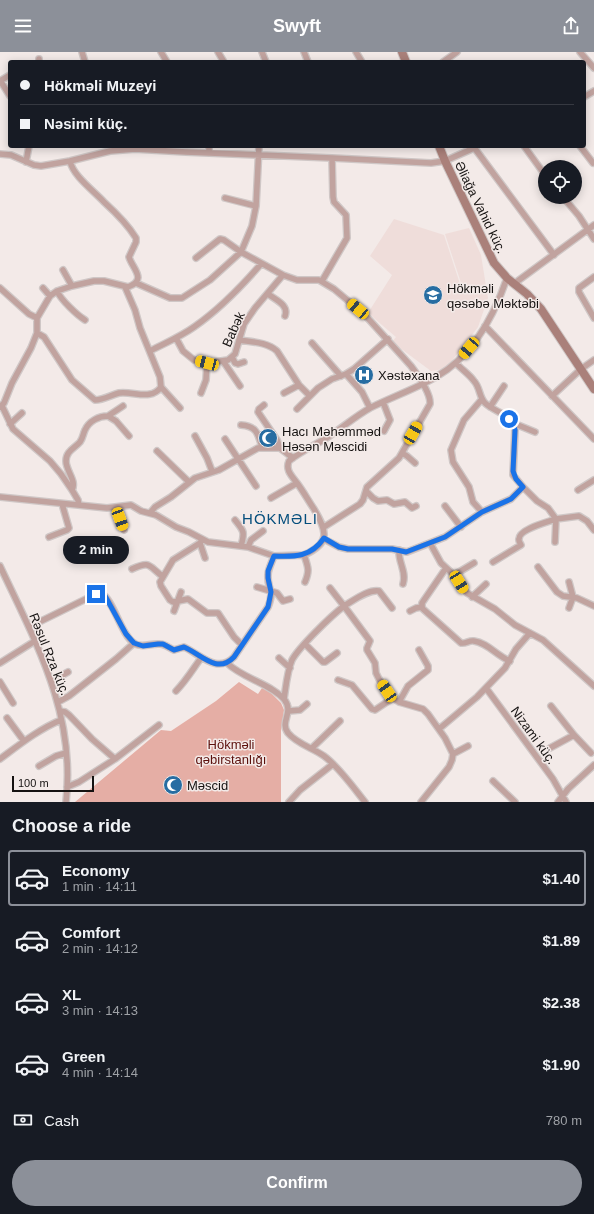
<!DOCTYPE html>
<meta charset="utf-8">
<style>
:root{--surface:#171b24;--page:#242831;--text:#f1f3f6;--muted:#9ea1a6;--line:#363941;--accent:#8c9099}
body{margin:0;font-family:Arial,sans-serif;background:var(--page);color:var(--text);height:100vh;display:flex;flex-direction:column;font-size:15px;white-space:nowrap}
*{box-sizing:border-box;margin:0}
p{font-size:13px;color:var(--muted)}
.icon{flex:none;width:22px;height:22px;fill:none;stroke:currentColor;stroke-width:2;stroke-linecap:round;stroke-linejoin:round}
.map{position:relative;height:750px;overflow:hidden}
.sheet{display:flex;flex-direction:column;background:var(--surface);flex:1}
.sheet>*{flex:none}
.banner{position:absolute;left:8px;top:8px;width:578px;height:88px;border-radius:4px;box-shadow:0 2px 10px #0003;display:grid;align-content:center;height:88px;padding:0 12px;background:var(--surface)}
.controls{position:absolute;left:538px;top:108px;display:grid;gap:8px}
.controls a{display:grid;place-items:center;width:44px;height:44px;border-radius:50%;background:var(--surface);box-shadow:0 2px 10px #0003;font-size:20px}
.scale{position:absolute;left:12px;bottom:10px;width:82px;box-sizing:border-box;padding-left:4px;border:2px solid #151211;border-top:0;font-size:11px;line-height:14px;white-space:nowrap;color:#151211;-webkit-text-stroke:3px #f3eae8;paint-order:stroke}
.end{position:absolute;width:18px;height:18px;margin:-9px;border:5px solid #1a73e8;background:#fff;box-shadow:0 0 0 2px #fff}
.from{border-radius:50%}
.bubble{position:absolute;height:28px;border-radius:14px;background:var(--surface);box-shadow:0 2px 10px #0003;font-size:13px;font-weight:700;line-height:28px;text-align:center}
.car{position:absolute;width:12px;height:24px;margin:-12px -6px;border-radius:5px;box-shadow:0 0 3px 1px #0007;background:linear-gradient(#f5c518 24%,#345 0 40%,#f5c518 0 76%,#345 0 86%,#f5c518 0)}
.banner b{display:flex;align-items:center;gap:14px;height:38px;font-size:15px}
.banner b+b{border-top:1px solid var(--line)}
.banner i{width:10px;height:10px;background:var(--text)}
ul{padding:0;list-style:none}
li{display:flex;align-items:center;gap:12px;height:56px;margin:0 8px 6px;padding:0 4px;border:2px solid transparent;border-radius:4px}
li div{flex:1}
li b{display:block;font-size:15px}
li em{font-style:normal;font-weight:700}
li.active{border-color:var(--accent)}
li>.icon{width:36px;height:36px;stroke-width:1.5}
h2{padding:0 12px;font-size:18px;line-height:48px}
.pay{display:flex;align-items:center;gap:10px;height:44px;padding:0 12px;font-size:15px}
.pay p{margin-inline-start:auto}
.action{display:flex;gap:8px;margin-top:auto;padding:8px 12px}
.action a{flex:1;height:46px;border-radius:24px;background:var(--accent);color:#fff;font-size:16px;font-weight:700;line-height:46px;text-align:center}
header{display:flex;justify-content:space-between;align-items:center;height:52px;padding:0 12px;background:var(--accent);color:#fff;font-size:18px;font-weight:700}
.map>svg:first-child{display:block}
.built{fill:#efddda}
.green{fill:#e5aea5}
.lines{fill:none;stroke-linecap:round;stroke-linejoin:round}
.street-casing{stroke:#cfc7c6;stroke-width:8}
.secondary-casing{stroke:#cfc7c6;stroke-width:10}
.street{stroke:#c1a39f;stroke-width:5.5}
.secondary{stroke:#aa807a;stroke-width:8}
.route{stroke:#1a73e8;stroke-width:5}
.labels{text-anchor:middle;stroke-width:3;stroke-linejoin:round;paint-order:stroke}
.street-label{font-size:13px;fill:#151211;stroke:#f3eae8}
.poi-label{font-size:13px;fill:#151211;stroke:#f3eae8;text-anchor:start}
.park-label{font-size:13px;fill:#5c100c;stroke:#f3eae8}
.quarter-label{font-size:15px;letter-spacing:1px;fill:#054e7c;stroke:#f3eae8}
</style>
<header><svg class="icon" aria-label="menu" viewBox="0 0 24 24"><path d="M4 6h16M4 12h16M4 18h16"/></svg>Swyft<svg class="icon" aria-label="share" viewBox="0 0 24 24"><path d="M12 15V3M7 8l5-5 5 5M5 13v7h14v-7"/></svg></header>
<div class="map">
<svg width="594" height="750" viewBox="0 0 594 750">
<rect width="100%" height="100%" fill="#f3eae8"/>
<path class="built" d="M394,167L444,183L463,241L486,235L488,246L478,275L451,310L445,316L438,318L431,319L392,290L396,285L368,261L392,223L370,204Z
M469,176L481,203L486,234L464,240L445,182Z"/>
<path class="green" d="M239,630L258,642L262,636L271,641L281,651L284,658L281,679V750H75L161,678L171,679L216,649Z"/>
<g class="lines">
<g class="street-casing">
<path id="street" d="M82,0L85,10
M161,0L167,10
M218,0L224,10
M262,0L266,10
M304,0L308,10
M356,0L362,10
M580,0L594,16
M39,10V7
M443,10L457,0
M0,29L10,23
M1,30L10,44
M584,45L594,39
M473,94L554,203
M524,94L545,123
M580,94L593,111
M209,101V94
M0,102L11,103L34,113L41,114L70,109L110,99L135,97L186,100L332,106L431,111L445,109L474,96
M26,110L29,94
M563,145L579,164L594,187
M225,146L256,154
M196,206L220,187L224,188L241,200L283,223L297,228H319L334,237L364,262L411,314C417,322 431,341 430,352L399,406L367,435L363,448L360,452L324,475
M63,218L72,234
M594,225L579,236V240L594,266
M322,229L347,186L346,163L334,150L333,145L332,106
M136,231L170,246H182L210,228L241,200L252,174L256,154L259,94
M515,231L594,173
M125,235L135,258L140,276L160,325L161,335L180,356
M0,236L29,262L37,266
M43,236L50,244
M57,239C61,248 77,263 85,268
M268,242C276,248 289,253 285,264
M485,274L594,387
M37,281L44,285L72,328L95,348C104,348 111,343 119,341C134,339 151,349 161,335
M176,286L183,299L194,308L207,311L228,308L235,302L244,272L255,256L283,223
M239,288C252,290 267,290 277,299L299,333L310,344
M312,291L341,324
M150,299C165,291 180,285 194,275C220,257 241,235 261,212
M232,305L235,311L238,312L244,310
M223,309L240,334
M456,311C461,317 469,322 474,329C480,335 479,345 485,351C496,361 512,362 515,378L513,423L523,435L537,449L548,456L556,467L579,464L587,469L594,478
M346,322L362,340L370,356
M201,341L206,328L207,311
M284,341L299,333
M552,344L581,317L594,308
M482,347L464,368L451,398L453,410L469,435L473,450L482,460
M383,350L390,368L384,379
M264,353L259,357L258,360L277,388L280,396
M2,354L13,377L50,409L61,422L72,438L78,448L79,453
M0,355L4,351L12,331L31,296L37,281V266L50,244L57,239L72,234L94,229H104L128,235C148,228 132,216 129,205L136,190V186C128,173 115,160 104,150C94,139 73,124 70,109
M490,355L504,334
M297,357L318,336L332,327L346,322L354,317L388,287
M108,364L123,354
M513,371L535,380
M10,372L22,361
M241,373C256,374 258,381 262,395
M195,384L207,406L212,419
M225,387L256,434
M157,399L189,430
M402,401L407,404L415,411
M72,438C77,429 66,419 66,409C66,399 75,396 80,390C83,386 83,382 85,378C89,369 99,364 108,364L116,369L129,384
M578,438L594,428
M366,439L373,446L378,449L387,448L394,452L405,450L412,456L416,454
M0,445L107,456L131,453L141,459L156,463L176,475L189,480L208,490L248,495L274,504L304,503C331,491 327,479 314,457C308,448 303,439 297,431C292,424 285,418 289,409C300,400 313,394 325,387C341,377 354,365 370,356C392,345 415,337 436,325C473,304 494,264 507,226
M271,446L297,431
M445,454L461,475
M116,456L124,478
M150,461L155,455L171,445L195,426L219,418L258,396H280L293,406
M235,468C244,479 245,480 241,494
M49,485L67,478L69,476L62,452
M324,487L339,495L348,497H392L407,500L445,485L482,460L511,447L523,435
M202,488L200,491L173,508L160,530L161,534L170,548L173,550L188,547L207,561H218L234,585L242,593
M200,491L205,506
M430,491L441,511L454,523L467,541L495,557L515,573L543,588L594,634
M248,495L251,488L263,479
M399,498C398,510 407,520 403,532
M304,503C308,515 310,518 305,530
M493,510L521,493C520,491 518,488 519,487C519,477 548,470 556,467L555,490
M0,514C36,591 76,661 66,750
M538,515L557,540L563,544L577,546L594,554
M446,516L422,551V555L423,557L461,591C466,592 469,588 474,589C488,591 497,604 510,609
M132,517C150,509 148,513 162,524
M454,523L474,511
M569,530L573,545L569,556
M257,535L277,541L283,549L290,547
M330,536L344,554C353,549 368,537 379,539L392,556
M472,545L486,532
M174,559L181,540
M410,559L416,556L422,555
M29,575L96,542L101,541C114,548 120,582 135,592C143,596 151,591 160,592C165,592 169,596 174,598L184,595C201,603 217,622 234,605L268,555C275,538 267,537 268,523C268,517 272,510 274,504
M305,592L323,610H325L337,601
M279,606L290,616
M0,611L35,589
M227,611C242,626 269,631 284,647C295,661 279,669 288,681C297,692 313,696 324,704C339,715 353,735 365,750
M338,628L352,633L372,657L375,658L393,646
M52,629L68,620
M0,630L13,651
M486,636L553,727L566,750
M176,639C186,629 193,617 201,606
M284,647C286,634 287,620 292,608C299,595 331,564 344,554L370,589L367,596V598L375,611L376,621L379,627L387,639L393,646L399,650L423,657L428,662L445,686L453,702L452,708L449,715L421,750
M58,650L69,644L116,607L134,591
M399,650L408,634L428,618V614L419,598
M551,654L574,683L591,701
M60,659L65,660L69,663L92,687L115,707
M289,659L300,658L307,652
M7,666L24,689
M439,677L477,645L505,616L516,597L530,581
M312,696L340,669
M550,696L574,683
M453,702L468,694
M0,707C19,693 39,677 61,668
M39,714L56,704L66,701
M493,729L515,750
M67,735L79,730L115,707L159,673
M289,750L300,738L333,712
M558,750L568,737L594,713"/>
</g>
<g class="secondary-casing">
<path id="secondary" d="M402,0L406,10
M439,94L445,109L494,211L507,226L527,242L541,257L594,337"/>
</g>
<use href="#street" class="street"/>
<use href="#secondary" class="secondary"/>
</g>
<g class="lines">
<path class="route" d="M96,542L101,541L104,542L126,582L134,591L143,594L158,592H163L174,598L184,595C201,602 217,623 234,605L268,555L271,540L268,526V519L274,504C295,505 311,505 324,486L339,495L348,497H392L406,500L445,485L482,460L511,447L523,435L516,427L513,419L515,378L513,371L509,367"/>
</g>
<defs>
<g id="school-disc" transform="scale(1)"><circle r="9.5" fill="#276da2" stroke="#f3eae8"/><path d="M0-5L7-2L0 1L-7-2ZM-4 1L0 2.5L4 1V4Q0 6-4 4Z" fill="#fff"/></g>
<g id="hospital-disc" transform="scale(1)"><circle r="9.5" fill="#276da2" stroke="#f3eae8"/><path d="M-5-5h3v3.5h4V-5h3V5h-3V1.5h-4V5h-3Z" fill="#fff"/></g>
<g id="mosque-disc" transform="scale(1)"><circle r="9.5" fill="#276da2" stroke="#f3eae8"/><path d="M3.5-4.9A6 6 0 1 0 3.5 4.9A5 5 0 1 1 3.5-4.9Z" fill="#fff"/></g>
</defs>
<g fill-rule="evenodd">
<use href="#school-disc" x="433" y="243"/>
<use href="#hospital-disc" x="364" y="323"/>
<use href="#mosque-disc" x="268" y="386"/>
<use href="#mosque-disc" x="173" y="733"/>
</g>
<g class="labels">
<g class="street-label">
<text transform="translate(481 155) rotate(64)" y="5">Əliağa Vahid küç.</text>
<text transform="translate(233 277) rotate(-66)" y="5">Babək</text>
<text transform="translate(50 602) rotate(68)" y="5">Rəsul Rza küç.</text>
<text transform="translate(534 683) rotate(54)" y="5">Nizami küç.</text>
</g>
<g class="poi-label">
<text x="447" y="241">Hökməli<tspan x="447" dy="15">qəsəbə Məktəbi</tspan></text>
<text x="378" y="328">Xəstəxana</text>
<text x="282" y="384">Hacı Məhəmməd<tspan x="282" dy="15">Həsən Məscidi</tspan></text>
<text x="187" y="738">Məscid</text>
</g>
<g class="park-label">
<text x="231" y="697">Hökməli<tspan x="231" dy="15">qəbirstanlığı</tspan></text>
</g>
<g class="quarter-label">
<text x="280" y="472">HÖKMƏLI</text>
</g>
</g>
</svg>
<div class="controls">
<a><svg class="icon" aria-label="locate" viewBox="0 0 24 24"><circle cx="12" cy="12" r="6"/><path d="M12 2v4M12 18v4M2 12h4M18 12h4"/></svg></a>
</div>
<div class="scale">100 m</div>
<i class="end from" style="left:509px;top:367px"></i>
<i class="end" style="left:96px;top:542px"></i>
<div class="bubble" style="left:63px;top:484px;width:66px">2 min</div>
<i class="car" style="left:358px;top:257px;rotate:310deg"></i>
<i class="car" style="left:469px;top:296px;rotate:220deg"></i>
<i class="car" style="left:207px;top:311px;rotate:285deg"></i>
<i class="car" style="left:413px;top:381px;rotate:30deg"></i>
<i class="car" style="left:120px;top:467px;rotate:160deg"></i>
<i class="car" style="left:459px;top:530px;rotate:148deg"></i>
<i class="car" style="left:387px;top:639px;rotate:326deg"></i>
<div class="banner">
<b><i class="from"></i>Hökməli Muzeyi</b>
<b><i></i>Nəsimi küç.</b>
</div>
</div>
<section class="sheet">
<h2>Choose a ride</h2>
<ul>
<li class="active"><svg class="icon" aria-label="car" viewBox="0 0 24 24"><path d="M5 17H2v-5l4-1 3-4h7l3 4 3 1v5h-3M9 17h6M6 11h13"/><circle cx="7" cy="17" r="2"/><circle cx="17" cy="17" r="2"/></svg><div><b>Economy</b><p>1 min · 14:11</p></div><em>$1.40</em></li>
<li><svg class="icon" aria-label="car" viewBox="0 0 24 24"><path d="M5 17H2v-5l4-1 3-4h7l3 4 3 1v5h-3M9 17h6M6 11h13"/><circle cx="7" cy="17" r="2"/><circle cx="17" cy="17" r="2"/></svg><div><b>Comfort</b><p>2 min · 14:12</p></div><em>$1.89</em></li>
<li><svg class="icon" aria-label="car" viewBox="0 0 24 24"><path d="M5 17H2v-5l4-1 3-4h7l3 4 3 1v5h-3M9 17h6M6 11h13"/><circle cx="7" cy="17" r="2"/><circle cx="17" cy="17" r="2"/></svg><div><b>XL</b><p>3 min · 14:13</p></div><em>$2.38</em></li>
<li><svg class="icon" aria-label="car" viewBox="0 0 24 24"><path d="M5 17H2v-5l4-1 3-4h7l3 4 3 1v5h-3M9 17h6M6 11h13"/><circle cx="7" cy="17" r="2"/><circle cx="17" cy="17" r="2"/></svg><div><b>Green</b><p>4 min · 14:14</p></div><em>$1.90</em></li>
</ul>
<div class="pay"><svg class="icon" aria-label="cash" viewBox="0 0 24 24"><path d="M3 7h18v10H3z"/><circle cx="12" cy="12" r="2"/></svg>Cash<p>780 m</p></div>
<div class="action"><a>Confirm</a></div>
</section>
